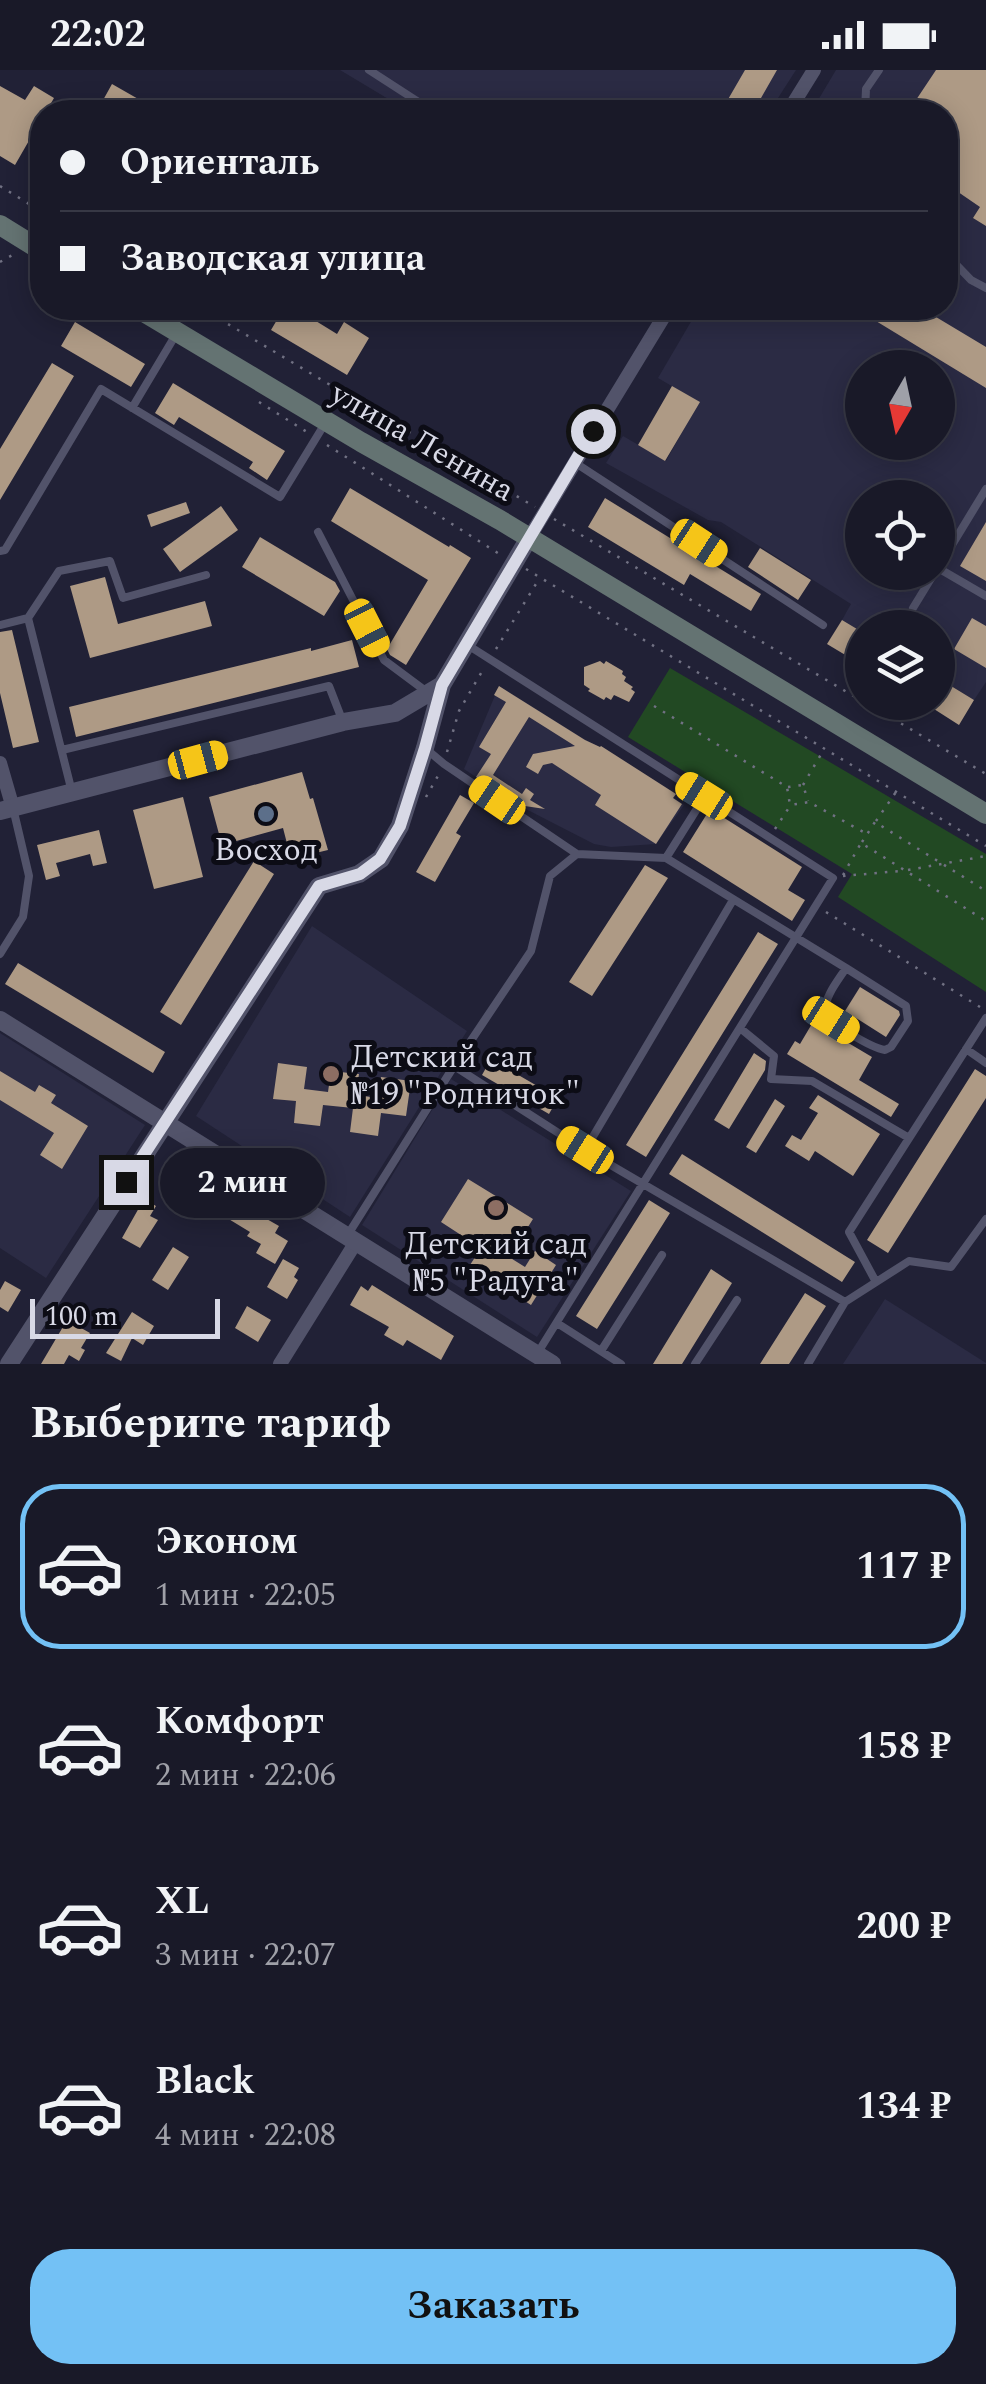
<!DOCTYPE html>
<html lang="ru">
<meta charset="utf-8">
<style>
:root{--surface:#191928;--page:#262634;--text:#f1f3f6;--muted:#9fa0a8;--line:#373845;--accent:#73c1f5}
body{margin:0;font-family:Spectral,serif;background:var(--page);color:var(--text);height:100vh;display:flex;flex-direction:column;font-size:38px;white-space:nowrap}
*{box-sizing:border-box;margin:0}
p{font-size:32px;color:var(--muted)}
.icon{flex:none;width:55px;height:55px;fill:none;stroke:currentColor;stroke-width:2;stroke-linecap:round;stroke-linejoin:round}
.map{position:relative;height:1294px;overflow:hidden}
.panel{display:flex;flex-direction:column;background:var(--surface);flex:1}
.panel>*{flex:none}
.top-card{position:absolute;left:30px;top:30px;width:928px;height:220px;border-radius:40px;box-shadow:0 5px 25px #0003,0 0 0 2px var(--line);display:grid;align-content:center;height:220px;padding:0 30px;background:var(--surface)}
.needle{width:65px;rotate:189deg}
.controls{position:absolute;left:845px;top:280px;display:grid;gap:20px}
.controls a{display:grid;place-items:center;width:110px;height:110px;border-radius:50%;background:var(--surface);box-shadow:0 5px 25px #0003,0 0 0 2px var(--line);font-size:50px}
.scale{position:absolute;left:30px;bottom:25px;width:190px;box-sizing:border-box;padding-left:10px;border:5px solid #d8d9e6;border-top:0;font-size:28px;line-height:35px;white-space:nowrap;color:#d8d9e6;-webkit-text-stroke:8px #0c0c15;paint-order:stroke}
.end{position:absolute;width:45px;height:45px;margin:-22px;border:12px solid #d8d9e6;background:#111;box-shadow:0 0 0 5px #111}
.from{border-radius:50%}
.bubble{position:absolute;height:70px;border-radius:35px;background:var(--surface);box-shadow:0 5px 25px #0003,0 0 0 2px var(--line);font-size:32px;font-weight:700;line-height:70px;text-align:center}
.car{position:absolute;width:30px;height:60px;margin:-30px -15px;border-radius:12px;box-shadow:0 0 8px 2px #0007;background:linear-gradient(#f5c518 24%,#345 0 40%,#f5c518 0 76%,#345 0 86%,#f5c518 0)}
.top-card b{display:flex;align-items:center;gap:35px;height:95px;font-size:38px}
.top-card b+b{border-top:2px solid var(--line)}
.top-card i{width:25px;height:25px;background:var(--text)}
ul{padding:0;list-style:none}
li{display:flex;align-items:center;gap:30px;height:165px;margin:0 20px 15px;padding:0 10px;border:5px solid transparent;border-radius:40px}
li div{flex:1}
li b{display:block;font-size:38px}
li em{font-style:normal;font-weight:700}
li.selected{border-color:var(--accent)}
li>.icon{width:90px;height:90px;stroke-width:1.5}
h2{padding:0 30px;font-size:45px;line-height:120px}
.action{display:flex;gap:20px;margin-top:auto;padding:20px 30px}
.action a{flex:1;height:115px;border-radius:40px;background:var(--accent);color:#111;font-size:40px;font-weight:700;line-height:115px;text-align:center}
.status{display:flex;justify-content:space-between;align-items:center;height:70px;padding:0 50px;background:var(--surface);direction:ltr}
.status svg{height:28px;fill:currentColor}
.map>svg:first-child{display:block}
.built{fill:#2b2b44;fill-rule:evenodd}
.green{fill:#224923}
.building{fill:#ae9a85}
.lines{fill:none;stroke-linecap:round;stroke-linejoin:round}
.path{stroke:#717183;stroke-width:2.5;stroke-dasharray:2.5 8;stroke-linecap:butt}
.service{stroke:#52536a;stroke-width:8}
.minor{stroke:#52536a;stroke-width:14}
.tertiary{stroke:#52536a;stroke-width:18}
.secondary{stroke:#647372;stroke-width:20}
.route{stroke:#d8d9e6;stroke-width:12}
.service-dot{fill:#5c6f8a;stroke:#0c0c15;stroke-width:4}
.education-dot{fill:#8d6e63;stroke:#0c0c15;stroke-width:4}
.labels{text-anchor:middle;stroke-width:10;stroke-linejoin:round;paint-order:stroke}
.street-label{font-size:32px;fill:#d8d9e6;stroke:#0c0c15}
.poi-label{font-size:32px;fill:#d8d9e6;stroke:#0c0c15}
</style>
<div class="status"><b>22:02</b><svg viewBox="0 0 49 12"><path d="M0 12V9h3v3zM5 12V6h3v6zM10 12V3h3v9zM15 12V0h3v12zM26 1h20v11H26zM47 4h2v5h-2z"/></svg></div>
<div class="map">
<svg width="986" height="1294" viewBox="0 0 986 1294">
<rect width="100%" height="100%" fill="#212136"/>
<path class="built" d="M340,0H796L769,42H410Z
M836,0H986V612L974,630L938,608V558H862V562L842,550L851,534L721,452L708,450L606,393L623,366L666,391L699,332L658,308L699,238H945V42H811ZM862,298H938V372H862ZM862,428H938V502H862Z
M499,616L584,669L600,677L601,676L676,724L674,728L684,735L656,774L611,777L594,774L518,735L464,699Z
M312,856L467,961L350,1147L196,1046Z
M0,963L145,1055L46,1208L0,1178Z
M451,1009L631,1121L537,1267L362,1155Z
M885,1229L986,1293V1294H843Z"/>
<path class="green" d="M670,598L986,784V922L838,827L852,804L628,667Z"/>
<path class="building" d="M745,0H777L753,42H731L723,38Z
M936,0H986V156L973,148L980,137L945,113V42H908Z
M112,14L161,42H120L102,32Z
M0,16L25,30L34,16L54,28L46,42H42V48L15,95L0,86Z
M284,238H317L311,248L337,264L344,252L369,268L347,305L271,260Z
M878,238H921L986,277V318L871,248Z
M75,252L145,294L131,317L61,276Z
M52,293L74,306L0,430V379Z
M173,313L285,381L267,410L249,398L253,392L179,347L174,355L155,343Z
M672,316L700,332L665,391L638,375Z
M350,418L449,477L450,475L471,488L406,595L390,585L387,579L428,510L331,451Z
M605,428L761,524L751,541L690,504L684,515L588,457Z
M186,432L190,443L151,457L147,445Z
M221,436L238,460L180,502L163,479Z
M986,452V511L960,496Z
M260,467L335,512L340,521L324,546L242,497Z
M760,478L811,510L798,530L748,497Z
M105,507L118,554L205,531L212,556L90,588L70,516Z
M972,548L986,556V598L954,579Z
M842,550L862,562V595L827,574Z
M12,560L39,672L13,678L0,623V562Z
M352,570L359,597L76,667L69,637L311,578V581Z
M600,591L604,594L606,591L623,601L622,604L626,607L624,611L633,617L631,619L635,622L629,632L614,625L611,630L606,627L604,630L588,621L590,619L584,615V597Z
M938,608L974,630L959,655L923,632H938Z
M499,616L585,670L600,677L601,676L676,724L673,728L682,734L656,774L595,735L601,725L552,693L543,695L538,704L526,697L533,684L575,676L529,647L493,705L522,724L526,718L534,724L530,730L545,739L518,735L476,707L491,684L479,677L506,632L494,625Z
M302,702L310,729L313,728L328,780L291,789L283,758L222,775L209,727Z
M460,725L474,733L456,763L461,766L435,812L416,802Z
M183,727L203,807L154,819L133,740Z
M710,739L802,797L788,820L805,830L792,851L683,782Z
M99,760L107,793L93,796L90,784L56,793L60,806L46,810L37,775Z
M254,791L274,804L181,955L160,942Z
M645,795L668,808L592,926L569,912Z
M758,862L778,874L646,1087L626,1075Z
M18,893L165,982L153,1003L5,914Z
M860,917L899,941L900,945L886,967L845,941Z
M813,952L872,987L859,1010L899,1034L891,1047L787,984L795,971L800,974Z
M754,983L766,991L765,1000L729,1059L714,1050Z
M491,989L558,1028L549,1044L482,1005Z
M278,993L307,997L304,1019L328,1022L331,1001L359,1004L356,1025L378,1028L381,1007L411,1011L406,1046L381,1043L378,1066L350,1062L353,1038L323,1035L320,1056L294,1053L296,1031L273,1029Z
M975,999L986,1006V1028L888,1183L867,1170Z
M0,1001L35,1022L39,1015L56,1025L51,1033L88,1056L62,1099L40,1085L54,1063L0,1030Z
M818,1025L880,1064L853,1106L815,1081L809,1091L785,1076L792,1065L801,1070L818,1043L809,1038Z
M775,1029L785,1036L756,1083L746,1077Z
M682,1084L855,1192L842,1212L669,1104Z
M171,1086L190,1098L179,1115L160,1103Z
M468,1109L533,1149L509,1187L525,1197L535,1181L556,1195L531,1235L470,1195L481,1178L441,1152Z
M225,1119L252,1135L249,1139L279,1156L275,1163L288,1171L275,1194L256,1183L261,1174L247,1166L250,1162L227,1148L229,1143L215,1135Z
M144,1129L156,1136L150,1146L158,1150L140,1178L122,1168Z
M649,1130L670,1143L597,1259L576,1246Z
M173,1177L189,1187L168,1220L152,1210Z
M283,1189L299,1198L294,1207L298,1210L287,1229L267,1217Z
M711,1199L732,1213L682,1294H653Z
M5,1211L21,1220L8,1242L0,1237V1220Z
M372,1215L454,1266L441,1290L407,1270L403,1276L384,1265L389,1257L350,1235L361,1216L368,1221Z
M805,1223L826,1236L789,1294H760Z
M247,1236L271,1250L258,1272L235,1258Z
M132,1242L154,1256L143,1275L132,1268L121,1291L106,1283Z
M67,1250L90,1263L81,1278L85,1280L79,1291L69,1285L64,1294H41Z"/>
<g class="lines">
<path class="path" d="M0,116L42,142
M0,192L16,183
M110,238L121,245
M201,238L535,437
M259,332L307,362
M327,375L501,485
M554,449L862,631
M526,499L986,776
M496,579L539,509
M865,632L986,704
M654,636L787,717L790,735L809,732L867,764
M447,682L459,641L484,598
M803,715L823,681
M788,717L803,715L808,731
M426,727L439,704
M876,751L896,722
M775,759L790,736
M862,772L875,752L986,821
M908,800L986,786
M843,805L861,773L986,851
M843,806L900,801
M826,842L980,937"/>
<path class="service" d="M369,0L434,42
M865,42L866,19L879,0
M945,183L971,210L986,218
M132,338L175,266
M574,392L823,555
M318,462L384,590L427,622
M0,481L5,480L101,319L280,427L324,355
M938,498L986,419
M938,498L986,526
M913,538L935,502
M28,548L59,501L110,491L123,528L206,505
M0,555L28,548L72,722
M466,574L833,808L537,1284
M425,678L444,694L577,784L666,788
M62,680L329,616L343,652
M705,726L666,788L846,898C840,908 823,928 826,941C828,954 873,978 885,980L891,977L908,951L906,936L846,898
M577,784L550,806L531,881L454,996L585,1080L733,830
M0,884L23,847L29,806L13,738
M740,958L774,986L771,1009L812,1011L909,1068
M966,979L986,993
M585,1080L845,1232
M347,1166L454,996
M876,1212L849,1162L986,948
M557,1253L621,1294
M601,1281L662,1185
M695,1294L737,1230
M808,1294L845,1232L909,1191L951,1197L986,1149"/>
<path class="minor" d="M788,42L814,0
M529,468L669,238
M0,693L13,738
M280,1294L356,1172"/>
<path class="tertiary" d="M0,741L343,652L395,643L442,615
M0,950L552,1294
M9,1294L319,816L359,804L381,789L400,756L425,678L442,615L529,468"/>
<path class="secondary" d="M0,155L42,181
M137,238L361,372L500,450L986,744"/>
</g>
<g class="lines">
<path class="route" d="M126,1112L319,816L360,804L380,789L400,756L425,678L442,615L593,361"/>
</g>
<circle class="service-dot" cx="266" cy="744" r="10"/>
<g class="education-dot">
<circle cx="331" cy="1004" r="10"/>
<circle cx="496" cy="1138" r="10"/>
</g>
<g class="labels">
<g class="street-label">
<text transform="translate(423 371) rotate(30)" y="11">улица Ленина</text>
</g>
<g class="poi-label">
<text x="266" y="790">Восход</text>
<text x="351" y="997" text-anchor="start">Детский сад<tspan x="351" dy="37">№19 "Родничок"</tspan></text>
<text x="496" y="1184">Детский сад<tspan x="496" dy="37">№5 "Радуга"</tspan></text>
</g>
</g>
</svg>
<div class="controls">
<a><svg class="needle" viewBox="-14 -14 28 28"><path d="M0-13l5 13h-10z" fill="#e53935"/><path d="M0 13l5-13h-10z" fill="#9fa0a8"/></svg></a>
<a><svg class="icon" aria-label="locate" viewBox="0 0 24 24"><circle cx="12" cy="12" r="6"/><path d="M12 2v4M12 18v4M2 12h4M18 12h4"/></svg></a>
<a><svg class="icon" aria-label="layers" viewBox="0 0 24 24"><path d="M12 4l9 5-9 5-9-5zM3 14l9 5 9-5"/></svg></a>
</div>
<div class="scale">100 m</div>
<i class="end from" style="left:593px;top:361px"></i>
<i class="end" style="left:126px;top:1112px"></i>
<div class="bubble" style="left:160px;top:1078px;width:165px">2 мин</div>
<i class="car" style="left:699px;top:473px;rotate:123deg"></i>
<i class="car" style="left:367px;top:558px;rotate:153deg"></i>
<i class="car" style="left:198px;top:690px;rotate:75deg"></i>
<i class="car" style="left:704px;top:726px;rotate:302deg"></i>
<i class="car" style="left:497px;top:730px;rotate:304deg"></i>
<i class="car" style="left:831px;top:950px;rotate:122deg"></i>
<i class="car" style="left:585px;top:1080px;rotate:302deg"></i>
<div class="top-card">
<b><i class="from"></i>Ориенталь</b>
<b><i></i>Заводская улица</b>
</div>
</div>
<section class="panel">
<h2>Выберите тариф</h2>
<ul>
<li class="selected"><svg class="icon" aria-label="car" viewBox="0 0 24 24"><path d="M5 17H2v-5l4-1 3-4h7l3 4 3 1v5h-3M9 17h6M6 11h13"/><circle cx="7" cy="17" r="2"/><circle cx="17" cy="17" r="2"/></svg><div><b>Эконом</b><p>1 мин · 22:05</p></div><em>117 ₽</em></li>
<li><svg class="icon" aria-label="car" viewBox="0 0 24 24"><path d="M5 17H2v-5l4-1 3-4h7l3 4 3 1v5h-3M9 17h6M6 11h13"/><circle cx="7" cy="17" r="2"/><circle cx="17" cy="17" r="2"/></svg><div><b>Комфорт</b><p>2 мин · 22:06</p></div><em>158 ₽</em></li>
<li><svg class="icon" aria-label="car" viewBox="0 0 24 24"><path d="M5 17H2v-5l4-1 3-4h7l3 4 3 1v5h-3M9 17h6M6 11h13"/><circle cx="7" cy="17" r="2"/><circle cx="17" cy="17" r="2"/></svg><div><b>XL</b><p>3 мин · 22:07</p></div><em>200 ₽</em></li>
<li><svg class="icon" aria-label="car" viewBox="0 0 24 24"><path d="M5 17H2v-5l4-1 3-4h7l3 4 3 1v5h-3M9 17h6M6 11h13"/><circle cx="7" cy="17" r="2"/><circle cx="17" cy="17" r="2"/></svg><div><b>Black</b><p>4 мин · 22:08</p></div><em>134 ₽</em></li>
</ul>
<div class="action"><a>Заказать</a></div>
</section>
